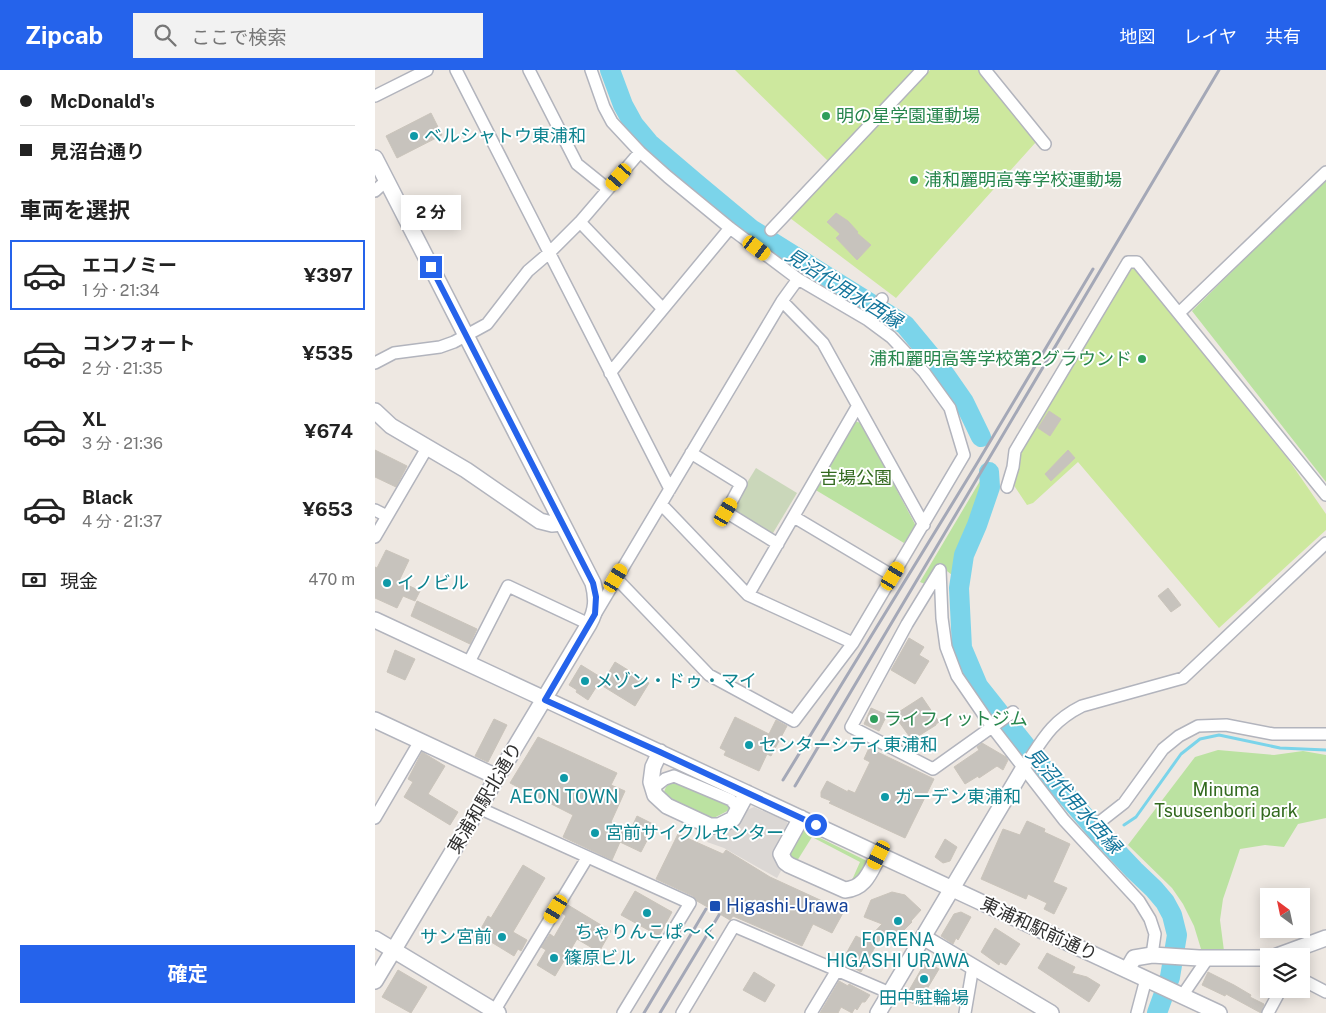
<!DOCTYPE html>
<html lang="ja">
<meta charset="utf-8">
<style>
:root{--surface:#fff;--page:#f2f2f2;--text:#222;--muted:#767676;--line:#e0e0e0;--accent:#2563eb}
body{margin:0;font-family:"Public Sans","Noto Sans JP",sans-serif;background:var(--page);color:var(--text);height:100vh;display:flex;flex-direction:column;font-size:19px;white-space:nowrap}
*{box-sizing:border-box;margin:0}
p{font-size:16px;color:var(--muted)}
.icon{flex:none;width:28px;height:28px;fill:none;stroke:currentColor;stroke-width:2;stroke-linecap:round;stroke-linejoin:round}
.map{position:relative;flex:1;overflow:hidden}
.sheet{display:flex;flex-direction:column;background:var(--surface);width:375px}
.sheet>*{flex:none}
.banner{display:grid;align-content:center;height:110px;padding:0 20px;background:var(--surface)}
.needle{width:32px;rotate:327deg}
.tools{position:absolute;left:885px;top:818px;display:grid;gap:10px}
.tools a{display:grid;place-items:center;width:50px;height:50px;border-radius:0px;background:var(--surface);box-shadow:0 2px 12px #0003;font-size:25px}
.end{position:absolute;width:22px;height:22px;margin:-11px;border:6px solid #2563eb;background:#fff;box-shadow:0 0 0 2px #fff}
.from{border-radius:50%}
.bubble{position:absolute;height:35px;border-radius:0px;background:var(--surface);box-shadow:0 2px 12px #0003;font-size:16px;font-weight:700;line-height:35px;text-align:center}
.car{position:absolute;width:15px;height:30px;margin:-15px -8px;border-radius:6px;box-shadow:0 0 4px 1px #0007;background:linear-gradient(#f5c518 24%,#345 0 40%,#f5c518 0 76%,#345 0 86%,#f5c518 0)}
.banner b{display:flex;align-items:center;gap:18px;height:48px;font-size:19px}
.banner b+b{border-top:1px solid var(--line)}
.banner i{width:12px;height:12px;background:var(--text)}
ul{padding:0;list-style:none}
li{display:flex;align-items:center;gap:15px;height:70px;margin:0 10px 8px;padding:0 10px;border:2px solid transparent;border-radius:0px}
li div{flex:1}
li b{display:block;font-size:19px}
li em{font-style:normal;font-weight:700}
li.active{border-color:var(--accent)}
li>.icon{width:45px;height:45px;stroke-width:1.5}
h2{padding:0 20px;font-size:22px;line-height:60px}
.pay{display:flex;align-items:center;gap:12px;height:55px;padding:0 20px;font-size:19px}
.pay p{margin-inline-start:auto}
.cta{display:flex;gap:10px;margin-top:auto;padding:10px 20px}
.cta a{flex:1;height:58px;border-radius:0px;background:var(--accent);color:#fff;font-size:20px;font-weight:700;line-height:58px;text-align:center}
header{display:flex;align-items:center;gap:30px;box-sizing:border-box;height:70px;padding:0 25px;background:var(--accent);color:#fff}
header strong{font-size:24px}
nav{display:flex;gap:28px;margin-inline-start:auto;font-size:18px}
.search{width:350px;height:45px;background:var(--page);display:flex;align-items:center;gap:12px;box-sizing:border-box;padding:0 18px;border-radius:0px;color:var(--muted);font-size:19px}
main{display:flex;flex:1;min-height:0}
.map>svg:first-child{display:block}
.green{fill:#bbe2a1}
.cemetery{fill:#cad7ba}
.pitch{fill:#cde89e}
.plaza{fill:#dbd7d4}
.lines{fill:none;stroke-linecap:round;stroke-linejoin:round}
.stream{stroke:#7bd4ea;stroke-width:3}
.river{stroke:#7bd4ea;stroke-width:20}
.building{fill:#c7c3bd;stroke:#cac4bb}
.street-casing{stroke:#b2b4bd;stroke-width:14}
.secondary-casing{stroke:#b2b4bd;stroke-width:18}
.street{stroke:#fff;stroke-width:11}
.secondary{stroke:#fff;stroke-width:15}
.rail{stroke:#a4a8b7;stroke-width:3}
.route{stroke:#2563eb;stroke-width:6}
.leisure-dot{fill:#2e9e5b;stroke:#fff;stroke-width:2}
.culture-dot{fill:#0f9aa8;stroke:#fff;stroke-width:2}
.transit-dot{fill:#1a4fb4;stroke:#fff;stroke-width:2}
.labels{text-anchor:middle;stroke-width:4;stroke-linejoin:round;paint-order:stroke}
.leisure-label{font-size:18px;fill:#27864d;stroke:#fff;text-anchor:start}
.culture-label{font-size:18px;fill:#0d838f;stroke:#fff;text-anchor:start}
.park-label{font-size:18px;fill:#336a1f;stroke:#fff}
.street-label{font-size:18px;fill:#2e2e2e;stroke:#fff}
.transit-label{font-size:18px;fill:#164399;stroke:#fff;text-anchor:start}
.water-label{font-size:19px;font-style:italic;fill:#14769c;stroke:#fff}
</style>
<header>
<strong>Zipcab</strong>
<div class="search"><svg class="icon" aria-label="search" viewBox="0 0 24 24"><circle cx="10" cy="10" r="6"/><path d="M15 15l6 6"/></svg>ここで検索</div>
<nav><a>地図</a><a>レイヤ</a><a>共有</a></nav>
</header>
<main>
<section class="sheet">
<div class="banner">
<b><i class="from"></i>McDonald's</b>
<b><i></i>見沼台通り</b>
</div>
<h2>車両を選択</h2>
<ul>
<li class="active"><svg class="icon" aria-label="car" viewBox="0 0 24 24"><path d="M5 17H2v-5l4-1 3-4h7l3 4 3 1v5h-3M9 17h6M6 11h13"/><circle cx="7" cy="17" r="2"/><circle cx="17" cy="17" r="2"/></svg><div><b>エコノミー</b><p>1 分 · 21:34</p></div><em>¥397</em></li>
<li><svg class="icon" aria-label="car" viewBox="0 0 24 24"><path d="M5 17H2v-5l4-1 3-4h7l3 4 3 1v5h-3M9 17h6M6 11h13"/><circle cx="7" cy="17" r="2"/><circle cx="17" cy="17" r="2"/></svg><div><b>コンフォート</b><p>2 分 · 21:35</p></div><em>¥535</em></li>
<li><svg class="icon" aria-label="car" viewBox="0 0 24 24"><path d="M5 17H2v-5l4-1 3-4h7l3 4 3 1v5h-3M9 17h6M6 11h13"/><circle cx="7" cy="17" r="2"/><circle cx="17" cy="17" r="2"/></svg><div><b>XL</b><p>3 分 · 21:36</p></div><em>¥674</em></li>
<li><svg class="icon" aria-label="car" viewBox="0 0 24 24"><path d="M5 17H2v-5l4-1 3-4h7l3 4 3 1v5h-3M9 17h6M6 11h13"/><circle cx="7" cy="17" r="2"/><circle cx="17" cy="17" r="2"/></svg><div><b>Black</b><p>4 分 · 21:37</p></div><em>¥653</em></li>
</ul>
<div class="pay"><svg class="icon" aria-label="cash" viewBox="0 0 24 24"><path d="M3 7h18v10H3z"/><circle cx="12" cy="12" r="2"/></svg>現金<p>470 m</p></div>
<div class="cta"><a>確定</a></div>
</section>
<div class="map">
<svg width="951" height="943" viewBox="0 0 951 943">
<rect width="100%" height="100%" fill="#eee8e2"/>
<path class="green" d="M951,109V412L817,241Z
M479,351L486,353L541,456L529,473L439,419Z
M605,411C610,425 592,453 587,466C583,479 579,492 577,505L563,494L550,514L545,512Z
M843,680L899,685L928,681L951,685V748L923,754L909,777L890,775L865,779L848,829L845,850L849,881L826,879L819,856L808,834L797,818L753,775L820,687Z
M307,711L350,731L358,738L337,749L296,729L289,723C291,712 298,713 307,711Z
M427,759L496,793L490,806L477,810L485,792L437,767L422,791L419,792L414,782Z"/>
<path class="cemetery" d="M381,398L422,423L398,463L394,464L358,443L357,437Z"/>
<path class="pitch" d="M360,0H539L453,91Z
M555,0H604L661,72L521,228L415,148Z
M759,198L913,389L951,444V460L844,558L703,392L658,433L652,435L638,414L647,379L755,199Z"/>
<path class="plaza" d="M379,737L411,751L414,756L399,785L402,793L407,799L402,808L349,778L332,772L336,764L351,762L360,756L372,740Z"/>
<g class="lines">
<path class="stream" d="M749,755L761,747L806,684L825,669L844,665L905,678L951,680"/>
<path class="river" d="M235,0L248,35L259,55L274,73L321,113L376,159L530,255L564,296L589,332L606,367
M614,402L615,417L602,455L589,485L584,518L587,578L603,616L673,704L722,761L759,800L779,819L790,832L797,845L802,865L795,907L782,943"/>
</g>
<path class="building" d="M56,43L67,65L22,88L11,66Z
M461,143L473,151L483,162L482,163L496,175L482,190L461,168L465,164L452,152Z
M674,341L686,349L675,366L663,358Z
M0,380L32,396L21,417L0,407Z
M693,380L700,388L676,411L670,404Z
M11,480L34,490L24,511L45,521L40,531L28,526L22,538L0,528V497L2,498Z
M793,518L806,535L796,542L783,526Z
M42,531L102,559L95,574L36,546Z
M534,568L549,577L544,585L554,591L540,614L516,600Z
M20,580L40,589L30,610L12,602Z
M240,592L274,613L260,636L226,615Z
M206,595L227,608L213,630L201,622L202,620L194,615Z
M547,627L564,652L561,654V655L537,670L519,645Z
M496,638L512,645L504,661L489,654Z
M360,647L394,664L401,650L412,656L396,686L392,684L384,701L349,685L351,681L345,678Z
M119,649L132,655L113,692L100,686Z
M163,667L242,703L236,715L250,721L236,752L255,761L262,746L280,755L266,782L245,772L237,790L188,767L198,745L135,713Z
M607,673L631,687L633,690L628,700L622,696L604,708L603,706L590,714L579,697L604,680L602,677Z
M494,678L559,709L530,768L454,733L456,731L446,727V722L452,711L473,722V720L480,723L495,692L489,689Z
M47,682L70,696L53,724L83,742L75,755L29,727L38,712L33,709Z
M652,751L670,759L669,762L695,774L678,812L692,818L679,844L669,839L672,833L653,824L651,829L606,809L628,759L645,765Z
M303,764L348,784L351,780L395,807L469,841L457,863L438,854L427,876L358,846L355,850L322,831L318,826L281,809Z
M570,769L582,777L575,791L568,793L560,787Z
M148,795L170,808L138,862L152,870L146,881L143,879L139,886L103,864L113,846L116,848Z
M260,821L297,842L284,866L246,845Z
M517,822L530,825L546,840L536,851L537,852L513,876L504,870L486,902L467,891L481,866L491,871L507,854L489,847L496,830Z
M193,835L236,861L224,882L202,869L180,906L162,895L171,880L166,877L175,864L179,867L191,846L187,843Z
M586,842L596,847L583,870L581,868L578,874L566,866L579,844Z
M620,858L645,874L631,895L625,892L624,895L606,882Z
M672,883L700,897L697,903L712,907L725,915L714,932L663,898Z
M551,891L564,899L552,919L554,922L546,935L537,933L529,929Z
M23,900L52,917L36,943L7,927Z
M379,902L400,915L390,932L368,920Z
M833,902L859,915L876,925L875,927L889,934L886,943L851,924L850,926L827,915Z
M464,911L473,916L474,914L495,925L490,932H487L482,940L480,938L477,943L466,937L463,943H445Z"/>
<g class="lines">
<g class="street-casing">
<path id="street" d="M81,0L295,419
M154,0L202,94L233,119
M216,0L229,37L237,52L265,82L293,107L355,158L423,209L493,250L516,267L549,302L575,338L589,385L478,573L419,651L334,605L241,508
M610,0L670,74
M0,26L52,0
M0,121L12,110
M205,152L288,239
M396,160L547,0
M407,231L448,273L549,455
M804,243L951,102
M493,250L507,229
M0,293L19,283L65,277L79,272L112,254L153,201L174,183L205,152L265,82
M235,303L355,158
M316,383L366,414L351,442L403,474
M632,417L638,397L640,381L753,192H762L951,425
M286,434L373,525L478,573
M0,440L12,446
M419,447L518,506
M0,467L52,378
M565,500L567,548L571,577L582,606L617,657L689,750L764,831L775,849L780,864L777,885
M565,500L532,554L476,657L558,699L638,642
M373,525L482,337
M221,543L407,231L423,209
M93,594L133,516L214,554
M648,699C667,671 675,652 707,636L808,608L951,473
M277,719L290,709L299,706L356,730L361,736L363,741
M104,738L315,833L248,943
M0,748L45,671
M726,751L749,733L788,679L804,666L823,656L851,655L898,664H951
M926,909L951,922
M807,926L833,888
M118,943L212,788
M307,943L359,856L515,923
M436,943L462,900
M590,943L598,896
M762,943L771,909
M893,943L906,919"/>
</g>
<g class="secondary-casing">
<path id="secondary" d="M0,88L218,513C222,528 222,540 214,554L0,911
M0,341L16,356L91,400L165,451L177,454L187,453
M0,550L844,943
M0,650L122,707
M285,682L278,697L276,712L280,725L292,736L335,756H344L358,749L372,723
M426,748L406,784L410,792L414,795L470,820C491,818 495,801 504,785
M548,867L676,943
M0,869L123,943
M902,886L951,868
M752,900L759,888L777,885L824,888H894
M503,943L648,699"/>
</g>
<use href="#street" class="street"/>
<use href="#secondary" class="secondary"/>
<path class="rail" d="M408,710L601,395L718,199
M420,716L844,0
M269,943L331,839
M285,943L344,845"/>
</g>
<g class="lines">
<path class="route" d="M56,197L218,513L221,527L220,544L170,630L285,682L441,755"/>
</g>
<g class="leisure-dot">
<circle cx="451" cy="46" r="5"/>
<circle cx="539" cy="110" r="5"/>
<circle cx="767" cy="289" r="5"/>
<circle cx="499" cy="649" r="5"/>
</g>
<g class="culture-dot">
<circle cx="39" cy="66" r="5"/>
<circle cx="12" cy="513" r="5"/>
<circle cx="210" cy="611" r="5"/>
<circle cx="374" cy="675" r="5"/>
<circle cx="189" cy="708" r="5"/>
<circle cx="510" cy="727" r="5"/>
<circle cx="220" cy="763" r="5"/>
<circle cx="272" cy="843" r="5"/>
<circle cx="523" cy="851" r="5"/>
<circle cx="127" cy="867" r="5"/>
<circle cx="179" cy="888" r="5"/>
<circle cx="549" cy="909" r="5"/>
</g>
<rect class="transit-dot" x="334" y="830" width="12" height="12" rx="2.5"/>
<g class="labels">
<g class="leisure-label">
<text x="461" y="52">明の星学園運動場</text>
<text x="549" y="116">浦和麗明高等学校運動場</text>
<text x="757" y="295" text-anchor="end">浦和麗明高等学校第2グラウンド</text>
<text x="509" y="655">ライフィットジム</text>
</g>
<g class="culture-label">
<text x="49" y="72">ベルシャトウ東浦和</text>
<text x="22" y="519">イノビル</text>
<text x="220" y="617">メゾン・ドゥ・マイ</text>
<text x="384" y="681">センターシティ東浦和</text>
<text x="189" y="733" text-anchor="middle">AEON TOWN</text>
<text x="520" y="733">ガーデン東浦和</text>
<text x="230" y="769">宮前サイクルセンター</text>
<text x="272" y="868" text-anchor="middle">ちゃりんこぱ～く</text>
<text x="117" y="873" text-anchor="end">サン宮前</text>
<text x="523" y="876" text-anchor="middle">FORENA<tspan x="523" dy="21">HIGASHI URAWA</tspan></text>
<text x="189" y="894">篠原ビル</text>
<text x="549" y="934" text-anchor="middle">田中駐輪場</text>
</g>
<g class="park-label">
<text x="481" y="414">吉場公園</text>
<text x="851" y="726">Minuma<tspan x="851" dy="21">Tsuusenbori park</tspan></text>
</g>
<g class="street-label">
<text transform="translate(110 728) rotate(-59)" y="6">東浦和駅北通り</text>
<text transform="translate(664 859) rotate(25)" y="6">東浦和駅前通り</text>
</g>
<g class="transit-label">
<text x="351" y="842">Higashi-Urawa</text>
</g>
<g class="water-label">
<text transform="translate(469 218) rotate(32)" y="7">見沼代用水西縁</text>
<text transform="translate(699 730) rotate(49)" y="7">見沼代用水西縁</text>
</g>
</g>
</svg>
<div class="tools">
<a><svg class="needle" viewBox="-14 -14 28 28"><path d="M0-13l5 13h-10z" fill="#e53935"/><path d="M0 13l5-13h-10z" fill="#767676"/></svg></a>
<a><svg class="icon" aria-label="layers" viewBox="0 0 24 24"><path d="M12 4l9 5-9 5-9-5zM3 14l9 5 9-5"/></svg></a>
</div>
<i class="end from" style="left:441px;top:755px"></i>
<i class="end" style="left:56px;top:197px"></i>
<div class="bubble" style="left:26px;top:125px;width:60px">2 分</div>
<i class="car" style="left:244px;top:107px;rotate:221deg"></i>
<i class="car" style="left:382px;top:178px;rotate:127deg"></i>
<i class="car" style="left:351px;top:442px;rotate:30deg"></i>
<i class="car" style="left:518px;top:506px;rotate:31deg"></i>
<i class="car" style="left:241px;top:508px;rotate:31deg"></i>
<i class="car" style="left:504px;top:785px;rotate:207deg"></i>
<i class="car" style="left:181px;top:839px;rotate:211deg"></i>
</div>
</main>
